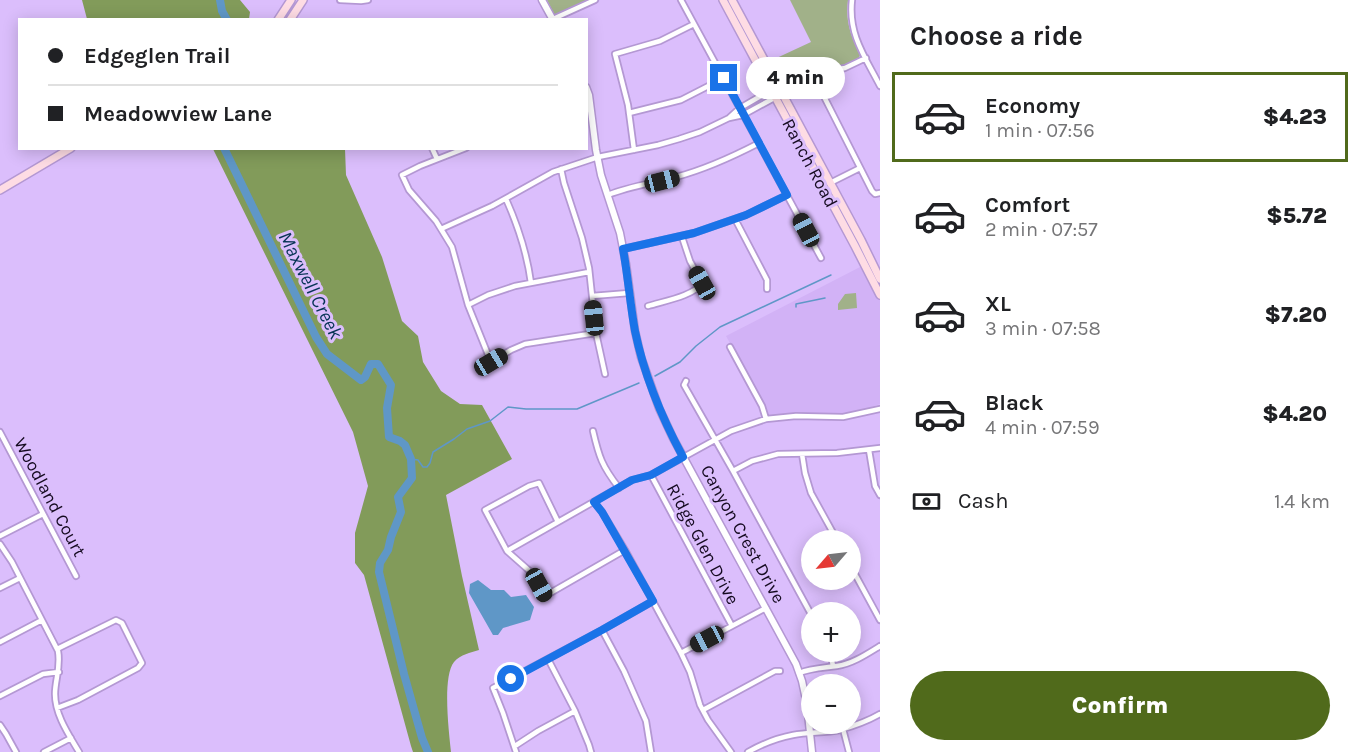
<!DOCTYPE html>
<meta charset="utf-8">
<style>
:root{--surface:#fff;--page:#f2f2f2;--text:#202124;--muted:#757577;--line:#e0e0e0;--accent:#506a1b}
body{margin:0;font-family:Karla,sans-serif;background:var(--page);color:var(--text);height:100vh;display:flex;flex-direction:column;font-size:22px;white-space:nowrap}
*{box-sizing:border-box;margin:0}
p{font-size:20px;color:var(--muted)}
.icon{flex:none;width:33px;height:33px;fill:none;stroke:currentColor;stroke-width:2;stroke-linecap:round;stroke-linejoin:round}
.map{position:relative;flex:1;overflow:hidden}
.panel{display:flex;flex-direction:column;background:var(--surface);width:480px}
.panel>*{flex:none}
.top-card{position:absolute;left:18px;top:18px;width:570px;height:132px;border-radius:0px;box-shadow:0 3px 15px #0003;display:grid;align-content:center;height:132px;padding:0 30px;background:var(--surface)}
.needle{width:39px;rotate:242deg}
.buttons{position:absolute;left:801px;top:530px;display:grid;gap:12px}
.buttons a{display:grid;place-items:center;width:60px;height:60px;border-radius:50%;background:var(--surface);box-shadow:0 3px 15px #0003;font-size:30px}
.end{position:absolute;width:27px;height:27px;margin:-14px;border:8px solid #1a73e8;background:#fff;box-shadow:0 0 0 3px #fff}
.from{border-radius:50%}
.bubble{position:absolute;height:42px;border-radius:21px;background:var(--surface);box-shadow:0 3px 15px #0003;font-size:20px;font-weight:800;line-height:42px;text-align:center}
.car{position:absolute;width:18px;height:36px;margin:-18px -9px;border-radius:8px;box-shadow:0 0 4px 2px #0007;background:linear-gradient(#222 24%,#8ab4d8 0 40%,#222 0 76%,#8ab4d8 0 86%,#222 0)}
.top-card b{display:flex;align-items:center;gap:21px;height:57px;font-size:22px}
.top-card b+b{border-top:2px solid var(--line)}
.top-card i{width:15px;height:15px;background:var(--text)}
ul{padding:0;list-style:none}
li{display:flex;align-items:center;gap:18px;height:90px;margin:0 12px 9px;padding:0 18px;border:3px solid transparent;border-radius:0px}
li div{flex:1}
li b{display:block;font-size:22px}
li em{font-style:normal;font-weight:800}
li.selected{border-color:var(--accent)}
li>.icon{width:54px;height:54px;stroke-width:1.5}
h2{padding:0 30px;font-size:27px;line-height:72px}
.pay{display:flex;align-items:center;gap:15px;height:66px;padding:0 30px;font-size:22px}
.pay p{margin-inline-start:auto}
.button{display:flex;gap:12px;margin-top:auto;padding:12px 30px}
.button a{flex:1;height:69px;border-radius:36px;background:var(--accent);color:#fff;font-size:24px;font-weight:800;line-height:69px;text-align:center}
main{display:flex;flex:1;min-height:0}
.map>svg:first-child{display:block}
.built{fill:#d2b2f6}
.green{fill:#a1b189}
.forest{fill:#829b5a}
.water{fill:#5f97c7}
.lines{fill:none;stroke-linecap:round;stroke-linejoin:round}
.stream{stroke:#5f97c7;stroke-width:1.5}
.river{stroke:#5f97c7;stroke-width:8}
.minor-casing{stroke:#b498d3;stroke-width:8}
.tertiary-casing{stroke:#b498d3;stroke-width:9}
.secondary-casing{stroke:#b498d3;stroke-width:10}
.minor{stroke:#fff;stroke-width:4.5}
.tertiary{stroke:#fff;stroke-width:6}
.secondary{stroke:#fedce4;stroke-width:7}
.route{stroke:#1a73e8;stroke-width:8}
.labels{text-anchor:middle;stroke-width:6;stroke-linejoin:round;paint-order:stroke}
.street-label{font-size:18px;fill:#150a20;stroke:#dbbefc}
.water-label{font-size:20px;font-style:italic;fill:#073455;stroke:#dbbefc}
</style>
<main>
<div class="map">
<svg width="880" height="752" viewBox="0 0 880 752">
<rect width="100%" height="100%" fill="#dbbefc"/>
<path class="built" d="M862,266L880,299V404L862,410L836,414L795,413L768,416L765,406L726,336Z"/>
<path class="green" d="M547,0H588L557,14H554Z
M790,0H848C845,21 851,36 860,55L859,58L843,65L816,71L785,86L780,85L768,62L811,42Z
M856,293L857,308L838,310V304L845,294Z"/>
<path class="forest" d="M82,0H240L250,12L249,19H87Z
M213,149H345L346,175L382,257L402,321L418,336L423,362L441,391L460,404L482,405L512,459L446,495L462,576L479,650C470,653 461,654 454,662C442,677 449,732 451,752H413L411,746L364,575L355,563V533L368,486L353,432Z"/>
<path class="water" d="M478,580L491,590H504L511,597L526,595L534,607L530,620L503,628L498,635H493L469,593L470,584Z"/>
<g class="lines">
<path class="stream" d="M796,307V304L825,298
M655,376L680,362L696,346L720,327L831,275
M411,459L418,460L423,467H427L430,463L433,452L454,439L467,429L490,421L508,407L526,409H577L639,383"/>
<path class="river" d="M220,0L222,11L227,20
M224,148L316,337L327,354L361,380L365,377L371,364H378L391,385L387,408L389,437L400,441L405,445L411,459L412,478L398,497L401,512L391,537L388,550L380,563L379,572L404,674L422,738L428,752"/>
<g class="minor-casing">
<path id="minor" d="M340,0L361,1L368,0
M681,0L821,258
M852,0C848,34 865,57 880,86
M553,19L595,0
M813,75L872,191L875,194L880,193
M774,90H771L740,108L729,118L743,115L776,97
M781,90L820,72L845,68L866,58
M629,113L681,100L724,78
M432,148L437,159
M466,148L420,166L402,175L409,190L436,221L452,247L468,305L491,362L511,350L525,344L596,333
M634,150L628,105L615,54L660,41L694,24
M561,169L564,183L582,238L589,268L596,333L605,374
M830,183L860,168
M608,195C630,186 654,183 676,177C706,169 732,157 759,143
M506,199C518,226 527,253 531,283
M735,219L767,280V289
M441,229L492,206L553,172L598,157L658,145L679,139L700,132L729,118
M623,249L694,233L746,215L787,195
M592,296L629,293
M468,305L488,295L515,286L589,272
M648,306C664,301 694,296 702,283L690,261L682,237
M730,347L762,406L766,419
M686,381L684,385L733,471L812,616
M593,431C599,457 602,466 619,488
M0,432L76,576
M869,450L875,486L880,495
M802,454L805,473L811,493L837,540
M733,471L752,461L778,454L837,453L880,448
M651,475L732,626
M594,502L602,512L625,550L681,653L690,672L700,705L708,720L731,752
M558,522L539,483L529,486L485,510L507,551L533,574L545,596L625,550
M0,536L43,514
M0,544L12,562L58,651C61,667 55,680 55,694C55,715 69,735 79,752
M507,551L632,480L651,475L731,431L766,419L796,416L843,417L880,409
M850,565L880,620
M0,588L20,578
M602,630L624,671L646,721L651,752
M0,642L42,620
M830,651L833,666
M681,653L766,608
M548,659L575,711L589,745L591,752
M799,673C812,668 823,668 837,666C852,664 867,654 880,646
M0,696L43,674L59,672
M57,708L78,700L138,668L142,663L122,623L116,620L57,649
M703,710L775,671H780
M0,725L6,734L16,752
M843,729L849,752
M515,746L538,731L575,711
M44,752L71,738
M516,752L503,713L493,688L602,630L653,601
M748,752C762,744 777,738 793,735C808,732 824,733 840,730C854,726 868,721 880,714"/>
</g>
<g class="tertiary-casing">
<path id="tertiary" d="M542,0L553,20
M586,87L589,95L596,150L601,175L620,233L626,264L635,331L641,357L659,408L673,438L796,664L802,681L807,704L812,752"/>
</g>
<g class="secondary-casing">
<path id="secondary" d="M723,0L855,246L880,295
M732,0L861,240L880,279
M278,20L291,0
M290,20L303,0
M0,190L71,148"/>
</g>
<use href="#minor" class="minor"/>
<use href="#tertiary" class="tertiary"/>
<use href="#secondary" class="secondary"/>
</g>
<g class="lines">
<path class="route" d="M511,679L602,630L653,601L602,512L594,502L632,480L651,475L683,457C662,418 644,375 635,331C630,304 628,276 623,249L694,233L746,215L787,195L724,78"/>
</g>
<g class="labels">
<g class="street-label">
<text transform="translate(810 163) rotate(62)" y="6">Ranch Road</text>
<text transform="translate(50 497) rotate(62)" y="6">Woodland Court</text>
<text transform="translate(743 534) rotate(61)" y="6">Canyon Crest Drive</text>
<text transform="translate(703 544) rotate(62)" y="6">Ridge Glen Drive</text>
</g>
<g class="water-label">
<text transform="translate(311 285) rotate(63)" y="7">Maxwell Creek</text>
</g>
</g>
</svg>
<div class="buttons">
<a><svg class="needle" viewBox="-14 -14 28 28"><path d="M0-13l5 13h-10z" fill="#e53935"/><path d="M0 13l5-13h-10z" fill="#757577"/></svg></a>
<a>+</a>
<a>−</a>
</div>
<i class="end from" style="left:511px;top:679px"></i>
<i class="end" style="left:724px;top:78px"></i>
<div class="bubble" style="left:746px;top:57px;width:99px">4 min</div>
<i class="car" style="left:662px;top:181px;rotate:76deg"></i>
<i class="car" style="left:806px;top:230px;rotate:332deg"></i>
<i class="car" style="left:702px;top:283px;rotate:331deg"></i>
<i class="car" style="left:594px;top:318px;rotate:354deg"></i>
<i class="car" style="left:491px;top:362px;rotate:59deg"></i>
<i class="car" style="left:539px;top:585px;rotate:151deg"></i>
<i class="car" style="left:707px;top:639px;rotate:242deg"></i>
<div class="top-card">
<b><i class="from"></i>Edgeglen Trail</b>
<b><i></i>Meadowview Lane</b>
</div>
</div>
<section class="panel">
<h2>Choose a ride</h2>
<ul>
<li class="selected"><svg class="icon" aria-label="car" viewBox="0 0 24 24"><path d="M5 17H2v-5l4-1 3-4h7l3 4 3 1v5h-3M9 17h6M6 11h13"/><circle cx="7" cy="17" r="2"/><circle cx="17" cy="17" r="2"/></svg><div><b>Economy</b><p>1 min · 07:56</p></div><em>$4.23</em></li>
<li><svg class="icon" aria-label="car" viewBox="0 0 24 24"><path d="M5 17H2v-5l4-1 3-4h7l3 4 3 1v5h-3M9 17h6M6 11h13"/><circle cx="7" cy="17" r="2"/><circle cx="17" cy="17" r="2"/></svg><div><b>Comfort</b><p>2 min · 07:57</p></div><em>$5.72</em></li>
<li><svg class="icon" aria-label="car" viewBox="0 0 24 24"><path d="M5 17H2v-5l4-1 3-4h7l3 4 3 1v5h-3M9 17h6M6 11h13"/><circle cx="7" cy="17" r="2"/><circle cx="17" cy="17" r="2"/></svg><div><b>XL</b><p>3 min · 07:58</p></div><em>$7.20</em></li>
<li><svg class="icon" aria-label="car" viewBox="0 0 24 24"><path d="M5 17H2v-5l4-1 3-4h7l3 4 3 1v5h-3M9 17h6M6 11h13"/><circle cx="7" cy="17" r="2"/><circle cx="17" cy="17" r="2"/></svg><div><b>Black</b><p>4 min · 07:59</p></div><em>$4.20</em></li>
</ul>
<div class="pay"><svg class="icon" aria-label="cash" viewBox="0 0 24 24"><path d="M3 7h18v10H3z"/><circle cx="12" cy="12" r="2"/></svg>Cash<p>1.4 km</p></div>
<div class="button"><a>Confirm</a></div>
</section>
</main>
